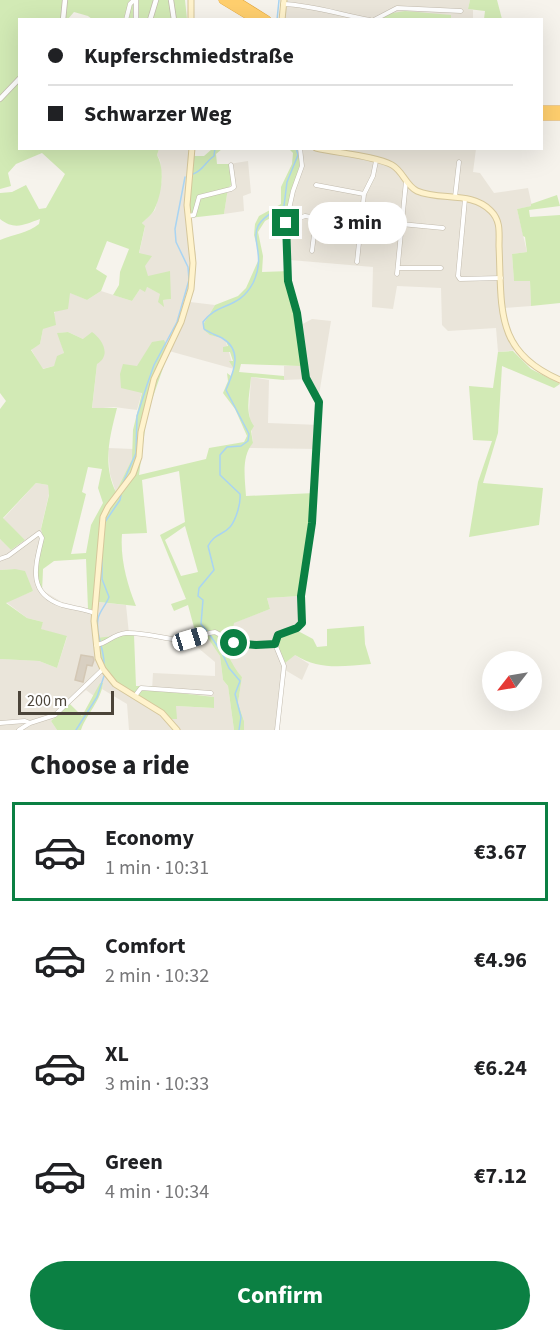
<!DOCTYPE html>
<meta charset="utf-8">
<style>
:root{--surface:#fff;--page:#f6f6f6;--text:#202124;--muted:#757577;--line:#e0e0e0;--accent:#0b8043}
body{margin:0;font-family:"Source Sans 3",sans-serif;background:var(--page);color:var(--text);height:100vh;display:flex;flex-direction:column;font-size:22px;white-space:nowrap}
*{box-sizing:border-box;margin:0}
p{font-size:20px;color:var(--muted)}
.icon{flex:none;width:33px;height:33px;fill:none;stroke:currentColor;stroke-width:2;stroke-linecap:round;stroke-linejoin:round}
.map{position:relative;height:730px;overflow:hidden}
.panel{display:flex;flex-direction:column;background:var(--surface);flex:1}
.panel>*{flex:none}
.hud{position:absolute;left:18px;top:18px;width:525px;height:132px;border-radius:0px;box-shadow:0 6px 24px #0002;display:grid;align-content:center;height:132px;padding:0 30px;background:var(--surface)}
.needle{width:39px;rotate:239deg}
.fabs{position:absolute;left:482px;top:651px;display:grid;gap:12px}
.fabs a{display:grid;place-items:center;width:60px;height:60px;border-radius:50%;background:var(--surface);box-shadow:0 6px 24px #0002;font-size:30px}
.scale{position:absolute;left:18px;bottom:15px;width:96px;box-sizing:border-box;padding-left:6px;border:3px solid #4b4439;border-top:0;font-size:16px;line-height:21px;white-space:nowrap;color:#4b4439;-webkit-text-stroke:4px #fff;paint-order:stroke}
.end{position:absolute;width:27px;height:27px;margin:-14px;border:8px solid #0b8043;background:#fff;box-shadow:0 0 0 3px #fff}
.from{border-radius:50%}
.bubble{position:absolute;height:42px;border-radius:21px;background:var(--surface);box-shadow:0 6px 24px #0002;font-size:20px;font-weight:700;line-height:42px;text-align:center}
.car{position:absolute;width:18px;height:36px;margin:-18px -9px;border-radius:8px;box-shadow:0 0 4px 2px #0007;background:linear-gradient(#fff 24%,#345 0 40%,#fff 0 76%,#345 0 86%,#fff 0)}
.hud b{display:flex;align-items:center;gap:21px;height:57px;font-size:22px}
.hud b+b{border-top:2px solid var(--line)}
.hud i{width:15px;height:15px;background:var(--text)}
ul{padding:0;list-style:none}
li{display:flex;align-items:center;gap:18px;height:99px;margin:0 12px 9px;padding:0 18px;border:3px solid transparent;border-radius:0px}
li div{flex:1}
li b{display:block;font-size:22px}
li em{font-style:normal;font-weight:700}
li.current{border-color:var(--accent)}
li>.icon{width:54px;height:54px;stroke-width:1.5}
h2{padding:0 30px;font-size:27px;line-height:72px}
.cta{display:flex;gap:12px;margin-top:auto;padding:12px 30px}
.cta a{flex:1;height:69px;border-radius:36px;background:var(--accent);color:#fff;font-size:24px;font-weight:700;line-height:69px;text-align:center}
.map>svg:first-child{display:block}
.residential{fill:#eae5da}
.green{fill:#d2eab5;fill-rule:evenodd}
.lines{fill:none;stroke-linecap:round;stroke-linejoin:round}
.stream{stroke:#a9d4f2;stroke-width:1.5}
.building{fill:#d8cfc1;stroke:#d3c7b4;stroke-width:1.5}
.minor-casing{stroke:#c2bbae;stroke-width:5}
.tertiary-casing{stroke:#c2bbae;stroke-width:6}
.secondary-casing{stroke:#d6c79b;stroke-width:7}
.motorway-casing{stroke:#e0a43c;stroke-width:9}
.minor{stroke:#fff;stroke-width:4}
.tertiary{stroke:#fff;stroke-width:4.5}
.secondary{stroke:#fff3cd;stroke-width:5}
.motorway{stroke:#ffcf6e;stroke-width:8}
.route{stroke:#0b8043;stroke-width:8}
</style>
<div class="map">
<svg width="560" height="730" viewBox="0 0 560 730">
<rect width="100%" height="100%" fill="#f6f3ec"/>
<path class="residential" d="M286,0H470L468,9L473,10V19H451L450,15L387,14L378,19L289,20L285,18Z
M159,149H194L190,223L196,255L190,302L215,305L204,323L211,335L225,339L234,369L169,351L142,392L137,410L114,407L92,409L97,364L83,339L68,332L58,333L64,353L54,366L42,369L31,349L40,344L43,329L69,292L87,300L101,291L132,301L140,289L147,287L161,294L164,306L163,300L171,299L147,276L139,254L145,227L142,223L155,210L162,180L160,160L157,155Z
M299,149H476L473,172L480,173L494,193L528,188L532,206L517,209L527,252L512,254L514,281L530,280L531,306L504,308L506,324L519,350L498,352L496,328L448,331L442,325L441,288L397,286L393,309L372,307L373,267L290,260L287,209L290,191L299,174Z
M248,161L251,193L243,196L244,211L224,214L228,188L232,184L229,164Z
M312,319L331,321L319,395L307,379L284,380V366L302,365L297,327Z
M251,377L269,380L268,423L320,425L317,449L248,448L253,443L249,411Z
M108,448L134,449L132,459L116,493L110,474Z
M36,483L48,485L49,494L41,528L43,537L42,590L65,604L88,609L98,602L126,605L129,634L106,637L107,672L176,706L213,708L214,697L152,690L153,673L215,676V662L197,647L195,631L201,627L220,656L223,680L228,686L234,730H129L127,704L102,689L103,683H100L94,696L86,690L51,721L57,730H0V659L39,661L57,668L67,637L40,629L43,622L27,618L6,602L33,591L15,569L0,570V539L11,550L25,540L3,519Z
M300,596L303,619L298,631L281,635L295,655L309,664L302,680L285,670L279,730H244V721L238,703L242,677L234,669L227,650L215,633L233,628V623L270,609L267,598Z"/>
<path class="green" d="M0,0H185L187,19H92L88,16L74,12L68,19L20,20V148L159,149L157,155C165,169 162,193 155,208C153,214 146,219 142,223L145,226L139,253L152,256L145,266L148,276L170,271L171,299L163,300L164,307L158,302L160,294L147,287L145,292L140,289L132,301L113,295L119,285L120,272L129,249L107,241L96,269L107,276L101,291L87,300L70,293L68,309L54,312L56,325L43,329L40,344L31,350L43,369L54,366L57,356L64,353L57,333L68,332L83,339L92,332C102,339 112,355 97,364L92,408H117C110,436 102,464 116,492L132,459L133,430L142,393L121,388L120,374L123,364L137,366L152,342L164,340L169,351L147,414L139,475L206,459L209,448L244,442L247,436L235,409L223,393L228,381L227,373L231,376L234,369L229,361H233L230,352H223V347L228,346L225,339L210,335L204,330V323L215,305L238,296L246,288L258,261V250L254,235L255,224L259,216L281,204V187L292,164L293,153L289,149H299C303,171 291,187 287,209L265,221L258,232L263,256L262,272L290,271L291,287L301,325L297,327L302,366L241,364L239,372L284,376V380L251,377C250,393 244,413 254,426L251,431L253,443C241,456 245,479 246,496L315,493L311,553L300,596L267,598L270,609L234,623L233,628L216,634C227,647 230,665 242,677L238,703L244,721V730H234L228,686L223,680L220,656L201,628L195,631L188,605L174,611L171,604L186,599L160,535L185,522L179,471L142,480L147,533L122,534C120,558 127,584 136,606L99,602L98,609H88L86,559L54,561L43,569L42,591L36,575L43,537L41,529L49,495L48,485L36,483L3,518L25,540L11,550L0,539V409L6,401L0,393V240C14,234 28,233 39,224L40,219C25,224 15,231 0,219V193L12,192L26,185L39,209L46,208L65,174L42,153L16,164L8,173L11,186L0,189ZM88,467L102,469L98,488L103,503L91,525L86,553L71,554L86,494L82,492ZM185,526L198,572L181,576L165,540Z
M470,0H497L502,19H484L485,11L468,9Z
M405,11L451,15V19L381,20L387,14Z
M212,149H222L216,154L217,164H229L232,184L228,188L224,214L189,218L188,201L193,156H204Z
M557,195L560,206L529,210L530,217L560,215V303L531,306L530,281H514L512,254L527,252L525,237L523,236L517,209L531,206V204Z
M513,351L531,369L560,384L554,388L502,366L498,433L483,483L543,488L539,525L469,537L478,482L492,441L473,440L469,386L493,388L498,352Z
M15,569L25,571L33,591L6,603L27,618L43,622L41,629L67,636L57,668L39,661L0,659V570Z
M364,626L365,644L371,664C344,666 320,671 295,655L285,663L277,644L281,635L298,631L313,639L317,647L327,646V629Z
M129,634L134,635L136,686H152L153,690L214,697V708L176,706L177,719H171L115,681L102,665L97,638Z
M100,683H103C101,701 87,713 81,730H57L51,721L70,704L82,716Z"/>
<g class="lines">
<path class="stream" d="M277,20L279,0
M193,174C203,171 205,162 214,156L215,148
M122,485L136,453L137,416L147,385L154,365L177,322L189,280L188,267L176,242L175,229L185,177
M105,522L120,500L121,495
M102,557V579L109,597C106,605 99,612 98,619C95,634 104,648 104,663
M207,631L201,624L203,600L198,596L199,588L214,570L208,546C215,533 222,536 230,527C236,520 241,503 240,494L220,475V455L227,447L241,446L248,441L249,434L226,390C233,373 244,351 222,338C216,335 210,333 204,329L203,322C217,302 239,310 253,283C272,244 232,231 284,206L287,182L298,155L296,148
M210,635L222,653L229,668L240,681L235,694L241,717L239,730
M76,730L97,697L104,676"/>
</g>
<path class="building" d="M81,655L93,657L94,660L92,666L87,665L83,682L75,680Z"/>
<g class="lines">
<g class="minor-casing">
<path id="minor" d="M283,4C313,5 341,15 370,20
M126,20L130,4L134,0
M374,20L397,8L461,11
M316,185L364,194
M455,197L459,162
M465,199L458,276L460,279L501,278
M188,216L194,215L199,197L231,189L234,187L231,165
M286,223L305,216L316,218L312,251
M401,224L443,228
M357,262L364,194L373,176L376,161
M398,268H441
M397,274L406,181
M0,559L8,556L39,533L42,538C35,567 27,593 62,605C73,608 84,609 94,613
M275,644L278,635L297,629L302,623L301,596L312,523L319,413V402L306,378L297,313L288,281L286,223L293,191L302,166L300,148
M275,644L284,666L277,730
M96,645C107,644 113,634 126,633C145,632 163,639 182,640C193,640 204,633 215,632L231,641L247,645L275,644
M135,696L141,688L211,693
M0,723L25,721L30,723
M19,730L30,723L55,715L103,669"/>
</g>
<g class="tertiary-casing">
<path id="tertiary" d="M136,0V20
M171,0L174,20
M63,20L65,0
M150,20L156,0
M0,99L20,78"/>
</g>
<g class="secondary-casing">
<path id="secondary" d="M191,0V20
M282,20L284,0
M316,148C337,153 375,156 392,165C403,171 406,186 417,191C440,201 472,191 491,211C501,221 499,233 499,246C502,308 494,352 560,380
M177,730L162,713L115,684L103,669L98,658L94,621L103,517L108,507L133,474L139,457L141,432L154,379L181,322L191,289L193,263L187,205L192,148"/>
</g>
<g class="motorway-casing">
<path id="motorway" d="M223,0L256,20
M235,0L267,20
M542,110H560
M542,116H560"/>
</g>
<use href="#minor" class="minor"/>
<use href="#tertiary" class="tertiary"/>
<use href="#secondary" class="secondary"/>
<use href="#motorway" class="motorway"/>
</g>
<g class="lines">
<path class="route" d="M234,643L256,645L275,644L278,635L297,628L302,623L301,596L312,523L319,402L306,378L297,313L288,281L286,223"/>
</g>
</svg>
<div class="fabs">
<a><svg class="needle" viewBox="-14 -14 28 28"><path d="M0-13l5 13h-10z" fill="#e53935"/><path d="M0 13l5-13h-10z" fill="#757577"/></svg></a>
</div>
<div class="scale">200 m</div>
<i class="end from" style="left:234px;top:643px"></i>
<i class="end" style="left:286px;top:223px"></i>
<div class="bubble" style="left:308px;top:202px;width:99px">3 min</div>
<i class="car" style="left:190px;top:639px;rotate:73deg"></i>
<div class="hud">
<b><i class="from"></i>Kupferschmiedstraße</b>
<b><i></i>Schwarzer Weg</b>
</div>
</div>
<section class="panel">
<h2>Choose a ride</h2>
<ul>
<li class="current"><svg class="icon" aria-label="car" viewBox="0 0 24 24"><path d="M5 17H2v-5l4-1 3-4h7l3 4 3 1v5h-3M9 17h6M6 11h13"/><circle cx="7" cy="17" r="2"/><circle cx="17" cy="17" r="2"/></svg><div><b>Economy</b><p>1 min · 10:31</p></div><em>€3.67</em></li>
<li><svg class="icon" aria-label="car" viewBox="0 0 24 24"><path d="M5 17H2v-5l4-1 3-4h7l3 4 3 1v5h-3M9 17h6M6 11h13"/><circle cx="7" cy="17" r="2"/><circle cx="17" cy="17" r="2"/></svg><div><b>Comfort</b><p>2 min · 10:32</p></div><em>€4.96</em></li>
<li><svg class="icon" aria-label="car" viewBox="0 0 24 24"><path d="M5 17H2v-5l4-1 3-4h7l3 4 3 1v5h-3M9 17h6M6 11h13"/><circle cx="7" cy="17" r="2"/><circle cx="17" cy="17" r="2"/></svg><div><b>XL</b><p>3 min · 10:33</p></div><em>€6.24</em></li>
<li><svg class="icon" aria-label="car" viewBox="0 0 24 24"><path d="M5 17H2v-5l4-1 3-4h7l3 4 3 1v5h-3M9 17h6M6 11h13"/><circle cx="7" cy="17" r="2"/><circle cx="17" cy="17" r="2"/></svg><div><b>Green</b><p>4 min · 10:34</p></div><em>€7.12</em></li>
</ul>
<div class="cta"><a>Confirm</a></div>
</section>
